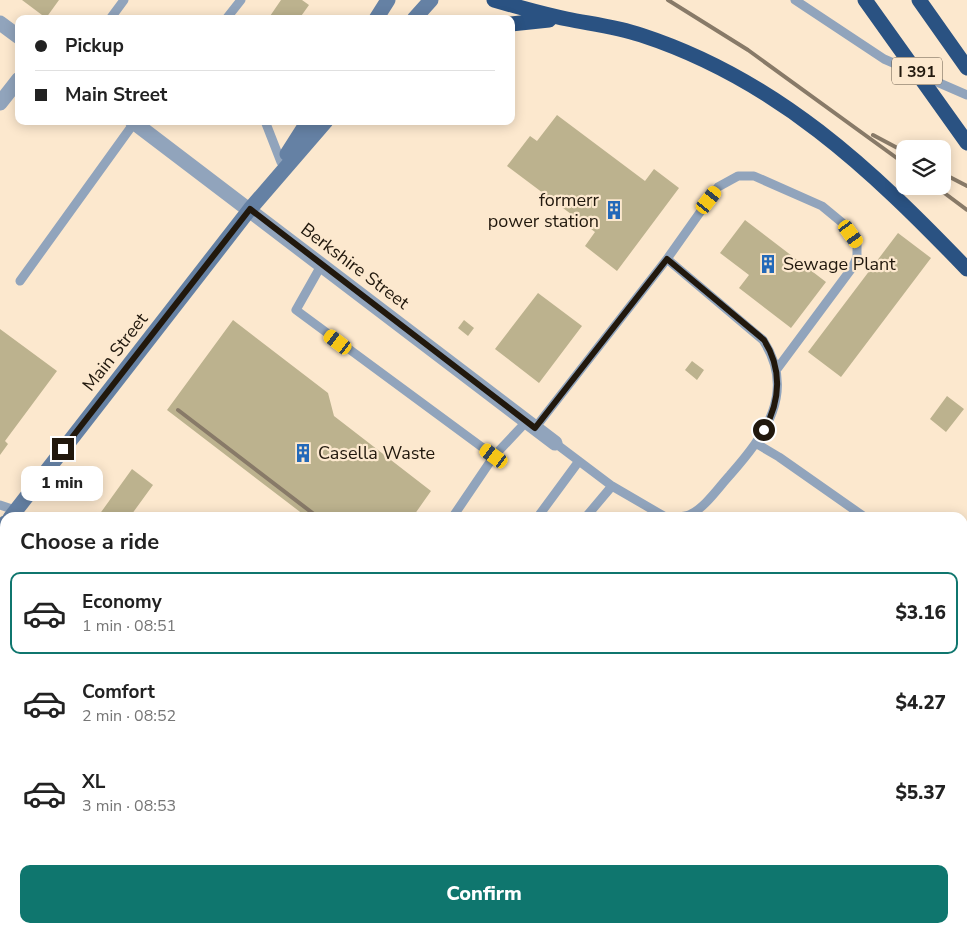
<!DOCTYPE html>
<meta charset="utf-8">
<style>
:root{--surface:#fff;--page:#f6f6f6;--text:#222;--muted:#767676;--line:#e0e0e0;--accent:#0f766e}
body{margin:0;font-family:"Nunito Sans",sans-serif;background:var(--page);color:var(--text);height:100vh;display:flex;flex-direction:column;font-size:19px;white-space:nowrap}
*{box-sizing:border-box;margin:0}
p{font-size:16px;color:var(--muted)}
.icon{flex:none;width:28px;height:28px;fill:none;stroke:currentColor;stroke-width:2;stroke-linecap:round;stroke-linejoin:round}
.map{position:relative;flex:1;overflow:hidden}
.details{position:absolute;left:0px;top:512px;width:968px;height:421px;display:flex;flex-direction:column;background:var(--surface);border-radius:15px 15px 0 0;box-shadow:0 2px 12px #0003}
.details>*{flex:none}
.top-card{position:absolute;left:15px;top:15px;width:500px;height:110px;border-radius:10px;box-shadow:0 2px 12px #0003;display:grid;align-content:center;height:110px;padding:0 20px;background:var(--surface)}
.tools{position:absolute;left:896px;top:140px;display:grid;gap:10px}
.tools a{display:grid;place-items:center;width:55px;height:55px;border-radius:10px;background:var(--surface);box-shadow:0 2px 12px #0003;font-size:25px}
.end{position:absolute;width:22px;height:22px;margin:-11px;border:6px solid #21180d;background:#fff;box-shadow:0 0 0 2px #fff}
.from{border-radius:50%}
.bubble{position:absolute;height:35px;border-radius:10px;background:var(--surface);box-shadow:0 2px 12px #0003;font-size:16px;font-weight:800;line-height:35px;text-align:center}
.car{position:absolute;width:15px;height:30px;margin:-15px -8px;border-radius:6px;box-shadow:0 0 4px 1px #0007;background:linear-gradient(#f5c518 24%,#345 0 40%,#f5c518 0 76%,#345 0 86%,#f5c518 0)}
.top-card b{display:flex;align-items:center;gap:18px;height:48px;font-size:19px}
.top-card b+b{border-top:1px solid var(--line)}
.top-card i{width:12px;height:12px;background:var(--text)}
ul{padding:0;list-style:none}
li{display:flex;align-items:center;gap:15px;height:82px;margin:0 10px 8px;padding:0 10px;border:2px solid transparent;border-radius:10px}
li div{flex:1}
li b{display:block;font-size:19px}
li em{font-style:normal;font-weight:800}
li.active{border-color:var(--accent)}
li>.icon{width:45px;height:45px;stroke-width:1.5}
h2{padding:0 20px;font-size:22px;line-height:60px}
.button{display:flex;gap:10px;margin-top:auto;padding:10px 20px}
.button a{flex:1;height:58px;border-radius:10px;background:var(--accent);color:#fff;font-size:20px;font-weight:800;line-height:58px;text-align:center}
.map>svg:first-child{display:block}
.green{fill:#e1c7a3}
.building{fill:#bcb28e}
.lines{fill:none;stroke-linecap:round;stroke-linejoin:round}
.lane{stroke:#91a4bc;stroke-width:9}
.street{stroke:#91a4bc;stroke-width:15}
.secondary{stroke:#6581a4;stroke-width:15}
.highway{stroke:#2a5282;stroke-width:15}
.rail{stroke:#887a68;stroke-width:4}
.highway-bridge{stroke:#2a5282;stroke-width:15}
.route{stroke:#21180d;stroke-width:6}
.labels{text-anchor:middle;stroke-width:4.5;stroke-linejoin:round;paint-order:stroke}
.shield{fill:#fce8ce;stroke:#635647;stroke-width:1}
.shield-label{font-size:16px;font-weight:bold;fill:#21180d}
.poi-label{font-size:18px;fill:#21180d;stroke:#fce8ce;text-anchor:start}
.street-label{font-size:18px;fill:#21180d;stroke:#fce8ce}
</style>
<div class="map">
<svg width="967" height="933" viewBox="0 0 967 933">
<rect width="100%" height="100%" fill="#fce8ce"/>
<path class="green" d="M967,855V933H810L820,929H962L963,858Z"/>
<path class="building" d="M22,0H59L46,18Z
M281,0H302L309,5L299,19H268Z
M557,115L645,181L654,169L679,188L617,271L585,246L595,232L507,166L530,136L537,141Z
M745,220L826,282L791,328L739,288L749,275L720,253Z
M898,233L931,258L841,377L808,352Z
M538,293L582,326L539,383L495,349Z
M233,320L328,393L334,416L431,491L412,518H308L167,410Z
M464,320L474,328L468,336L458,328Z
M0,329L57,371L5,441L8,444L0,455Z
M692,361L704,370L697,380L685,370Z
M947,396L964,409L946,432L930,419Z
M132,469L153,485L129,518H102L99,515Z
M0,654L5,658V792L0,789Z
M967,662V722L962,718V668Z
M0,849L5,853V880L0,886Z
M0,894L5,898L0,906Z
M366,929H405L399,933H369Z"/>
<g class="lines">
<path class="lane" d="M795,0L884,59L967,95
M110,19L124,0
M226,19L241,0
M265,121L281,162
M667,259L763,340C797,392 765,435 730,475C718,488 705,508 689,515C683,517 675,517 670,518
M322,264L296,310L494,456L452,518
M20,281L134,123
M535,428L667,259L718,187L738,176H754L822,206L845,225L857,242V257L852,268L777,369
M555,443L612,486L667,518
M757,444L779,457L866,518
M494,456L527,421
M0,505L15,510
M537,518L579,461
M585,518L612,486
M962,561L967,558"/>
<path class="street" d="M0,23L19,37
M0,103L19,79
M132,121L555,443
M0,586L5,589"/>
<path class="secondary" d="M376,19L388,0
M414,19L431,0
M287,154L308,121
M10,518L250,209L326,121
M0,530L5,523"/>
<path class="highway" d="M494,0C518,7 542,14 567,19C592,24 617,27 641,35C776,79 871,169 967,269
M919,0L967,68
M511,24L549,20"/>
<path class="rail" d="M668,0L748,50L905,164
M873,135L905,152
M942,173L967,186
M935,186L967,210
M178,410L319,518
M962,752L967,750
M163,929L171,933
M504,933L514,929"/>
<path class="highway-bridge" d="M865,0L967,143"/>
</g>
<g class="lines">
<path class="route" d="M63,449L250,209L535,428L667,259L764,340C782,368 781,400 764,430"/>
</g>
<defs>
<g id="building-bare" transform="scale(1.5)"><path d="M-4-6H4V6H1V3H-1V6H-4ZM-2.5-4.3h1.7v1.8h-1.7ZM.8-4.3h1.7v1.8H.8ZM-2.5-1h1.7V.8h-1.7ZM.8-1h1.7V.8H.8Z" fill="#2369b9" stroke="#fce8ce" stroke-width="2.5" paint-order="stroke"/></g>
</defs>
<g fill-rule="evenodd">
<use href="#building-bare" x="614" y="210"/>
<use href="#building-bare" x="768" y="264"/>
<use href="#building-bare" x="303" y="453"/>
</g>
<g class="labels">
<rect class="shield" x="892" y="57.5" width="50" height="27" rx="4"/>
<g class="shield-label">
<text x="917" y="77">I 391</text>
</g>
<g class="poi-label">
<text x="599" y="206" text-anchor="end">formerr<tspan x="599" dy="21">power station</tspan></text>
<text x="783" y="270">Sewage Plant</text>
<text x="318" y="459">Casella Waste</text>
</g>
<g class="street-label">
<text transform="translate(355 266) rotate(37)" y="6">Berkshire Street</text>
<text transform="translate(115 352) rotate(-52)" y="6">Main Street</text>
</g>
</g>
</svg>
<div class="tools">
<a><svg class="icon" aria-label="layers" viewBox="0 0 24 24"><path d="M12 4l9 5-9 5-9-5zM3 14l9 5 9-5"/></svg></a>
</div>
<i class="end from" style="left:764px;top:430px"></i>
<i class="end" style="left:63px;top:449px"></i>
<div class="bubble" style="left:21px;top:466px;width:82px">1 min</div>
<i class="car" style="left:709px;top:200px;rotate:38deg"></i>
<i class="car" style="left:851px;top:234px;rotate:144deg"></i>
<i class="car" style="left:338px;top:342px;rotate:307deg"></i>
<i class="car" style="left:494px;top:456px;rotate:306deg"></i>
<div class="top-card">
<b><i class="from"></i>Pickup</b>
<b><i></i>Main Street</b>
</div>
<section class="details">
<h2>Choose a ride</h2>
<ul>
<li class="active"><svg class="icon" aria-label="car" viewBox="0 0 24 24"><path d="M5 17H2v-5l4-1 3-4h7l3 4 3 1v5h-3M9 17h6M6 11h13"/><circle cx="7" cy="17" r="2"/><circle cx="17" cy="17" r="2"/></svg><div><b>Economy</b><p>1 min · 08:51</p></div><em>$3.16</em></li>
<li><svg class="icon" aria-label="car" viewBox="0 0 24 24"><path d="M5 17H2v-5l4-1 3-4h7l3 4 3 1v5h-3M9 17h6M6 11h13"/><circle cx="7" cy="17" r="2"/><circle cx="17" cy="17" r="2"/></svg><div><b>Comfort</b><p>2 min · 08:52</p></div><em>$4.27</em></li>
<li><svg class="icon" aria-label="car" viewBox="0 0 24 24"><path d="M5 17H2v-5l4-1 3-4h7l3 4 3 1v5h-3M9 17h6M6 11h13"/><circle cx="7" cy="17" r="2"/><circle cx="17" cy="17" r="2"/></svg><div><b>XL</b><p>3 min · 08:53</p></div><em>$5.37</em></li>
</ul>
<div class="button"><a>Confirm</a></div>
</section>
</div>
